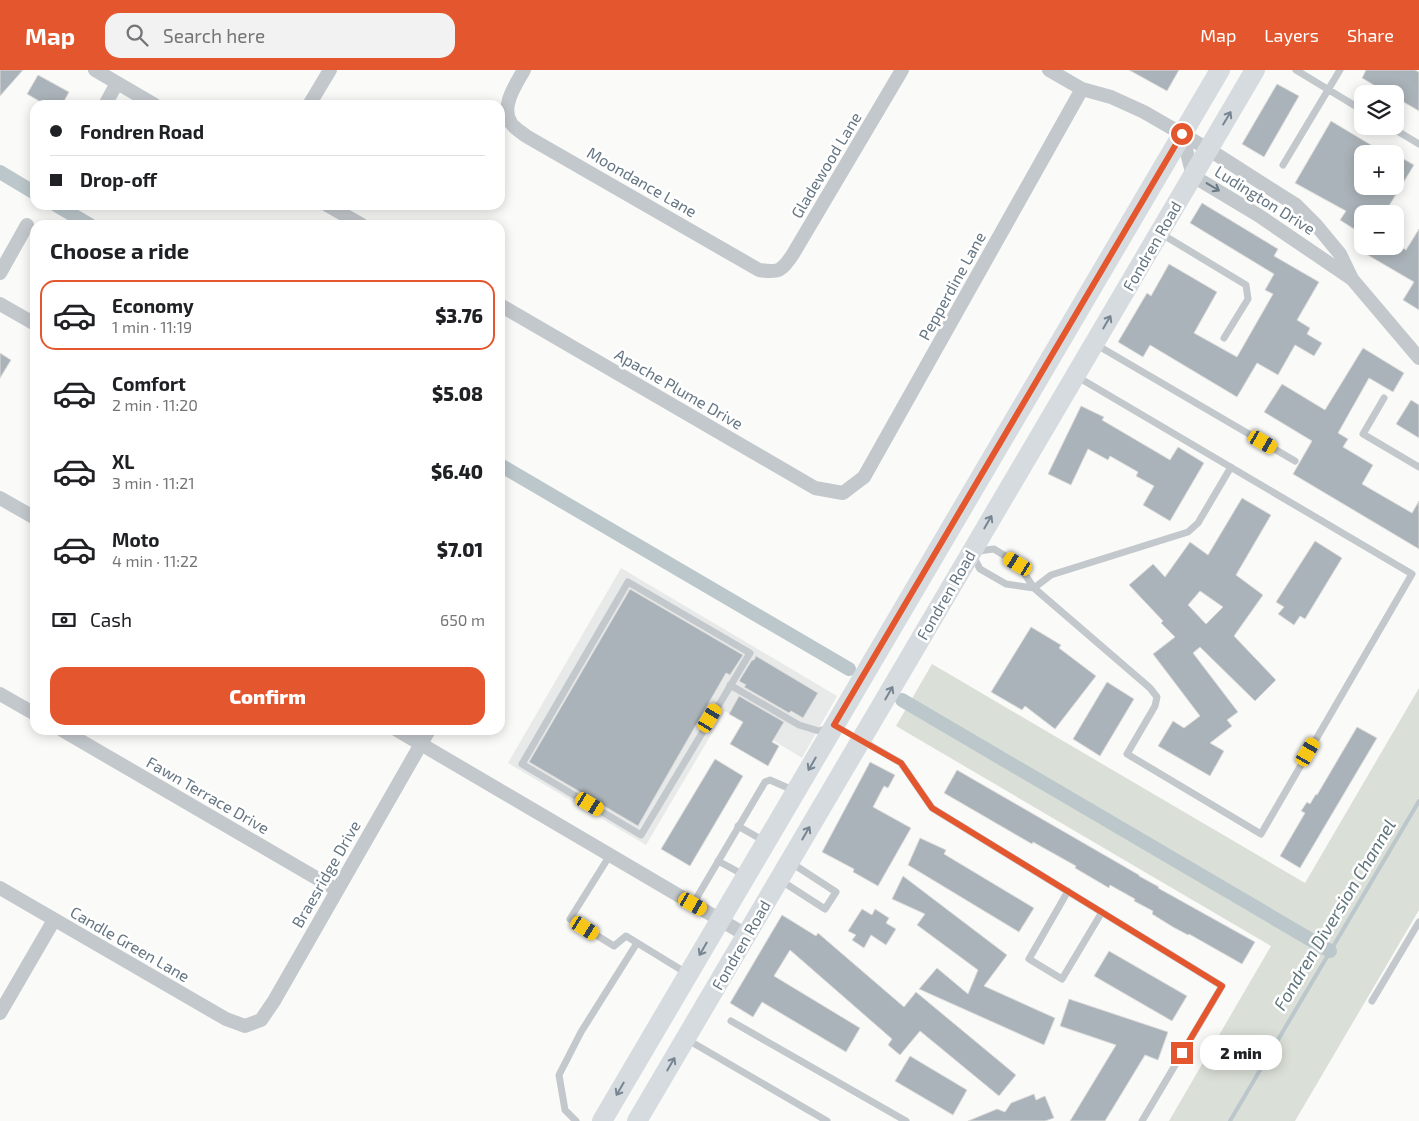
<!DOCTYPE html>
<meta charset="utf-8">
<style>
:root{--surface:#fff;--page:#f2f2f2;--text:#202124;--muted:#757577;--line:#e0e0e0;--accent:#e4572e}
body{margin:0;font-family:"Exo 2",sans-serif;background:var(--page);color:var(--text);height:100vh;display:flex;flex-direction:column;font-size:19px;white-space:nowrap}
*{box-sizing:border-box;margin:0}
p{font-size:16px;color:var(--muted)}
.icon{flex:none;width:28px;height:28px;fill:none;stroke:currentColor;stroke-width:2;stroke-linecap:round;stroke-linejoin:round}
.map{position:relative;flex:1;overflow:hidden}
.panel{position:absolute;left:30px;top:150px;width:475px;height:515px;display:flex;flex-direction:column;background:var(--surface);border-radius:15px;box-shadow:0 2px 12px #0003}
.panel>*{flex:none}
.banner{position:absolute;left:30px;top:30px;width:475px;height:110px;border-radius:15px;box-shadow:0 2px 12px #0003;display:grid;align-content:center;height:110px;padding:0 20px;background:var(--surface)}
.fabs{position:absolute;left:1354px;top:15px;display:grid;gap:10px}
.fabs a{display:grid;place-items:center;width:50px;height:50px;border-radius:10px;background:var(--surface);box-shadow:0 2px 12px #0003;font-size:25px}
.end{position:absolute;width:22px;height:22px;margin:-11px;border:6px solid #e4572e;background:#fff;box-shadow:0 0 0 2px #fff}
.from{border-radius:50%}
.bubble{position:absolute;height:35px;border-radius:15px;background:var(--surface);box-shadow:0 2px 12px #0003;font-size:16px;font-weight:800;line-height:35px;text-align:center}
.car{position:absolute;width:15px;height:30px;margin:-15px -8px;border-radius:6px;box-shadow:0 0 4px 1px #0007;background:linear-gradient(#f5c518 24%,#345 0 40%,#f5c518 0 76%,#345 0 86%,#f5c518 0)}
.banner b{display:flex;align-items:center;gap:18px;height:48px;font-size:19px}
.banner b+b{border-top:1px solid var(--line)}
.banner i{width:12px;height:12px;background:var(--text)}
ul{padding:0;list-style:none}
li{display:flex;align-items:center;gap:15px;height:70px;margin:0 10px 8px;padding:0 10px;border:2px solid transparent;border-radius:15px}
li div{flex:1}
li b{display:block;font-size:19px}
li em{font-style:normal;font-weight:800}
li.active{border-color:var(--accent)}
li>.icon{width:45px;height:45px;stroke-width:1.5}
h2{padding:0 20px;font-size:22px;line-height:60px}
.pay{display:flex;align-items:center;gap:12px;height:55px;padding:0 20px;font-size:19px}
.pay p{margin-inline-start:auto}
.button{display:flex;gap:10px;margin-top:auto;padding:10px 20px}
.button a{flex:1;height:58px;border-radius:15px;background:var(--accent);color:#fff;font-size:20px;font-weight:800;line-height:58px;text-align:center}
header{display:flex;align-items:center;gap:30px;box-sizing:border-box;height:70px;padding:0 25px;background:var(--accent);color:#fff}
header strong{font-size:24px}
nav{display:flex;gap:28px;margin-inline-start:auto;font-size:18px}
.search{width:350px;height:45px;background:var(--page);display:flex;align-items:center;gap:12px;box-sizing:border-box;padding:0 18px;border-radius:15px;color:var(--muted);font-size:19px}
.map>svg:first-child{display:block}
.built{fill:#e8e9e9}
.green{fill:#dadfd7}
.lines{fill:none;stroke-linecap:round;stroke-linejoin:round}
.stream{stroke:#bbc7cb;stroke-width:4}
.canal{stroke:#bbc7cb;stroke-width:14}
.building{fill:#aab3b9;stroke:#dcdcda;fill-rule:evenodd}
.service{stroke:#c3c8cc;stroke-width:7}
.minor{stroke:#c3c8cc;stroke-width:14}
.secondary{stroke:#d6dbdf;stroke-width:20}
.oneway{stroke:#768591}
.oneway2{stroke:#6a7a87}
.route{stroke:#e4572e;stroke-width:6}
.labels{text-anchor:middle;stroke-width:5;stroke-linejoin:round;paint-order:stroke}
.street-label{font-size:16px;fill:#657683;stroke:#fff}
.water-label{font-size:18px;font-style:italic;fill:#60757c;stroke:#fff}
</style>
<header>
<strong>Map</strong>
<div class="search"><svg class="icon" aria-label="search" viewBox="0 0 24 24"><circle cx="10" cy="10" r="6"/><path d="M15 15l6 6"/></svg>Search here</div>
<nav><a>Map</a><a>Layers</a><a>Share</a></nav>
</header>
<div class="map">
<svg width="1419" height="1051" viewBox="0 0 1419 1051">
<rect width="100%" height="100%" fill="#fafaf8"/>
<path class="built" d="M621,498L837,626L802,688L725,641L646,775L508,693Z"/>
<path class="green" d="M932,594L1305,813L1419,618V840L1295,1051H1169L1271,876L896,656Z"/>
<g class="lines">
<path class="stream" d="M1230,1051L1419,731"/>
<path class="canal" d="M0,102L35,123
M56,135L90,155
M500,395L849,599
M902,630L1330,881"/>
</g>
<path class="building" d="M0,0H23L0,26Z
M1129,0H1179L1167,21Z
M1366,0H1415L1419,2V41L1395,27V24H1389L1362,8Z
M38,5L69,22L62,35H46L27,24Z
M1277,14L1299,26L1264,87L1242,74Z
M1331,51L1386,84H1362V116H1395V84L1414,95L1384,144H1362V164L1340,150L1346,141L1295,113Z
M1202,133L1278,179L1274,186L1319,212L1297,250L1310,258L1307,264L1322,273L1314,286L1295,275L1278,305L1257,293L1237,327L1150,275L1143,287L1118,272L1147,223L1151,226L1169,194L1217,222L1194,263L1237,287L1273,224L1265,220L1274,204L1190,153Z
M1419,159V240L1403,230L1414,212L1366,184L1371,176H1400L1406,180Z
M1363,278L1404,303L1393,322L1369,308L1338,363L1348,369L1343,377L1373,395L1362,414L1412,443L1419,431V479L1293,404L1312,371L1264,342L1282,314L1325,340Z
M0,283L11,290L0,308Z
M1411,330L1419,335V368L1396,354Z
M1081,336L1104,347L1102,350L1170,390L1178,377L1204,393L1170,451L1143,435L1154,416L1136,406L1138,402L1110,386L1108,390L1088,379L1071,415L1048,404Z
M1242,428L1271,445L1236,505L1263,525L1234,566L1276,610L1255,631L1200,577L1193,583L1238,642L1227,650L1232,656L1210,673L1224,681L1210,706L1158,676L1173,651L1184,658L1200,646L1153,584L1175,567L1161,553L1163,551L1129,515L1153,494L1165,507L1190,472L1208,485ZM1200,521L1223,537L1206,554L1188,535Z
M1315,471L1342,488L1305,549L1300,546L1294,555L1278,544L1284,537L1276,532Z
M630,519L743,585L730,605L726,603L638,756L529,692Z
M1031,557L1061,575L1059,578L1096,606L1055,659L1025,636L1022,640L991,622Z
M756,586L818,623L803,648L791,641L789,643L744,617L746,615L739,611L752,590H754Z
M1107,612L1134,629L1100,686L1073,669Z
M739,626L784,652L772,672L779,676L768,696L730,674L743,652L729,644Z
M1357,657L1377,668L1300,798L1280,786L1305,743L1301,741L1307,732L1310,734L1316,724L1317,725Z
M715,689L743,706L690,796L661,779Z
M870,692L895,705L888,718L884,716L873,737L911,758L878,816L853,802L854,799L822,782Z
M957,700L1139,805V806L1159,817L1158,818L1255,872L1242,894L1189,864L1188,865L1173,857L1152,844L1153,841L1134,831L1135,829L1110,815L1109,818L1075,798L1076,796L1033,772L1032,774L944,723Z
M920,768L946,780L944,784L1034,838L1019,862L908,795Z
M903,806L1007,885L984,916L1055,948L1044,975L919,919L937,898L968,924L978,900L917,855L925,844L892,829Z
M862,839L872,845L875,839L889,848L886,853L896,859L886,875L871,865L864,878L852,870L856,865L848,861Z
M782,845L816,866L818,863L904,937L916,922L1016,1005L999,1026L920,961L900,985L888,975L892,969L790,880L774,906L860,958L846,982L762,932L753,947L730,933Z
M1109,881L1187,926L1172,951L1094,906Z
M1069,929L1168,962L1158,990L1145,985L1105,1051H1070L1116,975L1060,956Z
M910,986L967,1020L953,1045L895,1011Z
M1034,1024L1036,1030L1045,1026L1054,1048L1045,1051H968L997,1039L1005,1042L1011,1033Z"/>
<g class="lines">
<path class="service" d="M1296,0L1362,40
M1389,56L1419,74
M1283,95L1340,0
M1160,163L1246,215L1248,229L1224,268
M1095,274L1295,391
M1076,306L1412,504L1261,764L1127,684L1155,636L1157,627L1150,618L1034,518L1018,494L994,479L971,482L980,499L1006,514L1034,518L1051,505L1188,462L1198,453L1231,397
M1384,328L1363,364L1419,397
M628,512L750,583L641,765L522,694Z
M730,615L799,655L819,661L828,658
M861,670L901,693L932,738L1222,916L1142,1051
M738,756L764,771
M610,785L570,849L614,876L626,866L688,904
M718,791L744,805
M780,810L825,839L836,822L790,792
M1068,821L1029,889L1062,909L1102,842
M693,834L765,712L770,710L795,721
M1372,931L1419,852
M731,951L906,1051
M688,970L827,1051
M576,1051L565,1040L559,1005L581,962L637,873"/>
<path class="minor" d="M95,0L155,35
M524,0C516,14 500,37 511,53C514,58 521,62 526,66L759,200C779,203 782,201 793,184L902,0
M1049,0L1082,19L1111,27L1144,42L1208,79L1296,135L1316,155L1340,184L1352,209
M105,35L117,13
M309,35L330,0
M1182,64L1193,106L1258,145L1352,209L1419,288
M327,135L362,155
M0,203L27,155
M0,234L35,254
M500,235L815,418L843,423L864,407L1082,19
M0,428L35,448
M0,624L35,644
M62,660L337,820
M397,660L746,865
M0,818L226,949L245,956L261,950L274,931L429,660
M0,943L54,850"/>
<path class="secondary" d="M602,1051L1220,0
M637,1051L1255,0"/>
</g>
<defs><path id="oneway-shaft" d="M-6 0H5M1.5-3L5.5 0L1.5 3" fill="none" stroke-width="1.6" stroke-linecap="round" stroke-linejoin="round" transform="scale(1.25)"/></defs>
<g class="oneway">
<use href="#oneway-shaft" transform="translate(1227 48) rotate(-59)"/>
<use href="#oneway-shaft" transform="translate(1107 252) rotate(-60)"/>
<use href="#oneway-shaft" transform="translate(988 452) rotate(-60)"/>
<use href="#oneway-shaft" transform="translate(889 623) rotate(-60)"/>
<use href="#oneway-shaft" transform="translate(812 694) rotate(120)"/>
<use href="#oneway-shaft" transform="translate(806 763) rotate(-60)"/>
<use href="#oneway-shaft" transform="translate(703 879) rotate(120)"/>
<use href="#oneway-shaft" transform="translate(671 994) rotate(-60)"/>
<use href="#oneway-shaft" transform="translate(620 1019) rotate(120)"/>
</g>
<use class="oneway2" href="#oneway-shaft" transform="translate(1213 117) rotate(31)"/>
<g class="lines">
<path class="route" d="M1182,983L1222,916L932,738L901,693L834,655L1182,64"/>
</g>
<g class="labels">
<g class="street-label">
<text transform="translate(826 95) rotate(-59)" y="6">Gladewood Lane</text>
<text transform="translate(642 112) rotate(30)" y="6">Moondance Lane</text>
<text transform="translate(1265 130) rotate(32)" y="6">Ludington Drive</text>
<text transform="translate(1152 176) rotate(-60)" y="6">Fondren Road</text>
<text transform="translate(952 216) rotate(-61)" y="6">Pepperdine Lane</text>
<text transform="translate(679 319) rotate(30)" y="6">Apache Plume Drive</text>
<text transform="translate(946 525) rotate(-60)" y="6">Fondren Road</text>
<text transform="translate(208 725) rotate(30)" y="6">Fawn Terrace Drive</text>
<text transform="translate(326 804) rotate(-60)" y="6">Braesridge Drive</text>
<text transform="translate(130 874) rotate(30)" y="6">Candle Green Lane</text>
<text transform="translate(741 875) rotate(-60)" y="6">Fondren Road</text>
</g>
<g class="water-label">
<text transform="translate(1335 845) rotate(-59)" y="6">Fondren Diversion Channel</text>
</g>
</g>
</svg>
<div class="fabs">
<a><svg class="icon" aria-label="layers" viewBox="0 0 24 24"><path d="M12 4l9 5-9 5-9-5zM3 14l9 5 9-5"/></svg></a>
<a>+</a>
<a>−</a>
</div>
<i class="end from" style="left:1182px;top:64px"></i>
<i class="end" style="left:1182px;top:983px"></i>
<div class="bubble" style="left:1200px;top:965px;width:82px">2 min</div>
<i class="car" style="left:1263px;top:372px;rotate:120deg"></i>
<i class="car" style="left:1018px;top:494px;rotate:301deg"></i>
<i class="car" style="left:710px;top:648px;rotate:31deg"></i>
<i class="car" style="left:1308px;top:682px;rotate:30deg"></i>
<i class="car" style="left:590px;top:734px;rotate:121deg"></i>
<i class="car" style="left:693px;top:834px;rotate:120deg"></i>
<i class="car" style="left:585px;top:858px;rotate:122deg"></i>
<div class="banner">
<b><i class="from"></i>Fondren Road</b>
<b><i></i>Drop-off</b>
</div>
<section class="panel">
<h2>Choose a ride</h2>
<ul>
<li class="active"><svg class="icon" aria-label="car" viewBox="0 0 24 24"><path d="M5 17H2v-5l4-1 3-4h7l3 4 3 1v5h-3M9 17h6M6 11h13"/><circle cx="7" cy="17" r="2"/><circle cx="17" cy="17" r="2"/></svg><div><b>Economy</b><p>1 min · 11:19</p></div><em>$3.76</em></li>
<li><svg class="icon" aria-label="car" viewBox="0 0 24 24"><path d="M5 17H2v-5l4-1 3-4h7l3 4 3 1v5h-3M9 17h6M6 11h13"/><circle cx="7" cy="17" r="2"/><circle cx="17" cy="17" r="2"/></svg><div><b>Comfort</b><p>2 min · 11:20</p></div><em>$5.08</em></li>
<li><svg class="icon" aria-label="car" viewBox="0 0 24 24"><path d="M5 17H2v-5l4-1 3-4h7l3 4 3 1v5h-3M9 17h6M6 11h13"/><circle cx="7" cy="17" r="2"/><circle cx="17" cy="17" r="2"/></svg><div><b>XL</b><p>3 min · 11:21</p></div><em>$6.40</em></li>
<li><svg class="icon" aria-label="car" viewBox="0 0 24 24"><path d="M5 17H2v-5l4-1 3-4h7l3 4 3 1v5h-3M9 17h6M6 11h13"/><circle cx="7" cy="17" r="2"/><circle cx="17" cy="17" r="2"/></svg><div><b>Moto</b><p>4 min · 11:22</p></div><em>$7.01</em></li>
</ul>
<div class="pay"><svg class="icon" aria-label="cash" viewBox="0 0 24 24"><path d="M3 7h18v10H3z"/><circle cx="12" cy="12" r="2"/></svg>Cash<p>650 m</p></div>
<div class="button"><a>Confirm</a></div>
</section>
</div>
